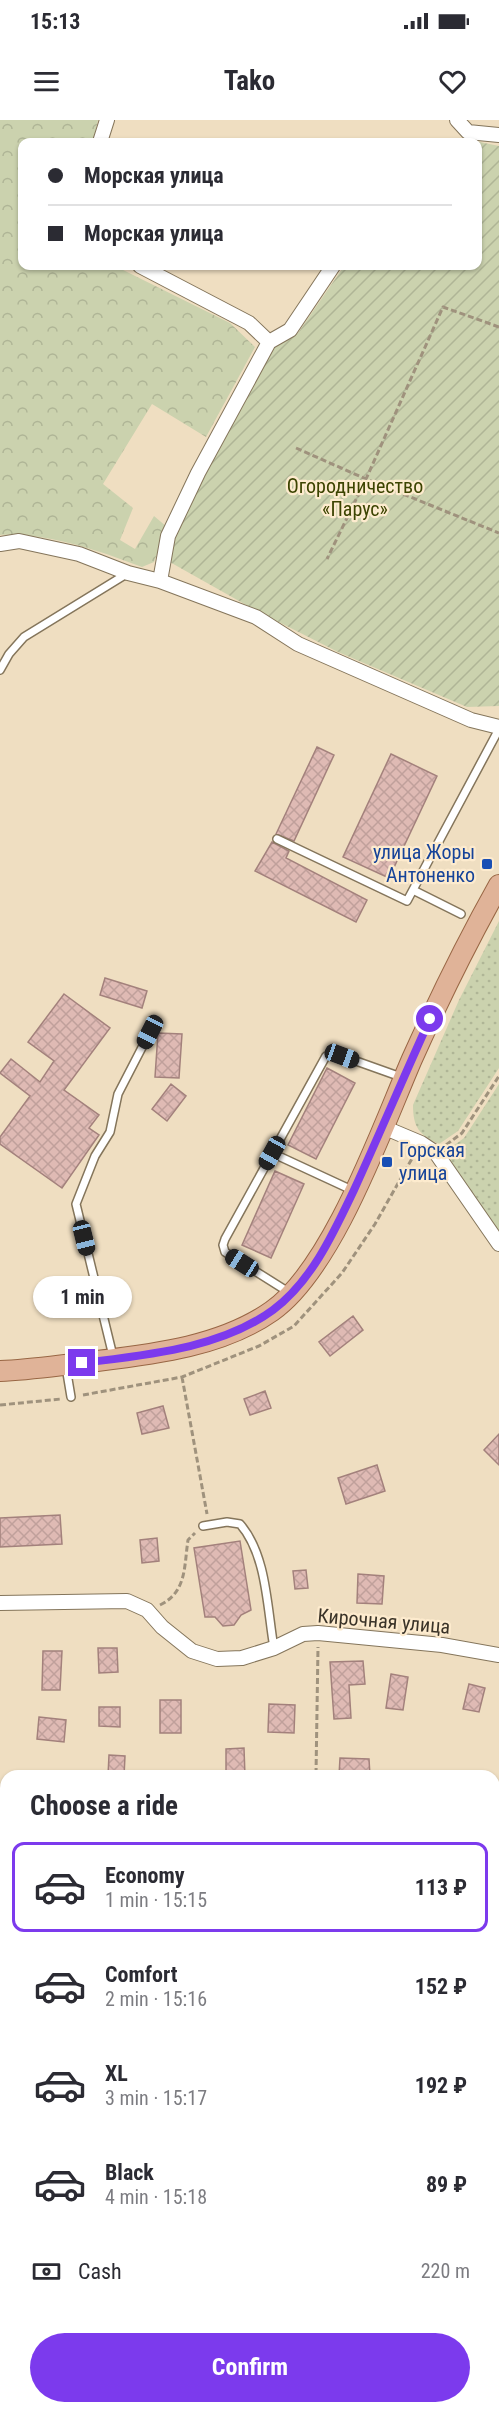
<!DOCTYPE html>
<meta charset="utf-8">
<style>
:root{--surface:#fff;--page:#f2f2f3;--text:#2b2b33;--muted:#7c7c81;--line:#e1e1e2;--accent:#7c3aed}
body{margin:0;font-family:"Roboto Condensed",sans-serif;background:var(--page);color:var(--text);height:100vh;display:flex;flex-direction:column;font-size:22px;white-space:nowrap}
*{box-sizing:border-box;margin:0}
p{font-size:20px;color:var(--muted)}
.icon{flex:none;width:33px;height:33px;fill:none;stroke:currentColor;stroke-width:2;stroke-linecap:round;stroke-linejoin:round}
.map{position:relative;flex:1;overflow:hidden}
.sheet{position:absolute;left:0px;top:1650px;width:500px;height:644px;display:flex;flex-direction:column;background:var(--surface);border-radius:18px 18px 0 0;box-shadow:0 2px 4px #0004}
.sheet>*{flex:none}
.hud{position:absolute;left:18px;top:18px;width:464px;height:132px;border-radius:12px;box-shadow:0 2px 4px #0004;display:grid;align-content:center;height:132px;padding:0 30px;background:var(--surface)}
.end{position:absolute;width:27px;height:27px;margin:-14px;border:8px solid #7c3aed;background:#fff;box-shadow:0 0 0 3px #fff}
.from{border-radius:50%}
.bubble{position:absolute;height:42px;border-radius:21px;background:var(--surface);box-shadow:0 2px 4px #0004;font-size:20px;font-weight:700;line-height:42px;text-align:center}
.car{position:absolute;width:18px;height:36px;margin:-18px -9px;border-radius:8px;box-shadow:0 0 4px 2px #0007;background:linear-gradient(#222 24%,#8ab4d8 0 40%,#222 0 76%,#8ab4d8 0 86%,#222 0)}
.hud b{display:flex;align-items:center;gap:21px;height:57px;font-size:22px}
.hud b+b{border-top:2px solid var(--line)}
.hud i{width:15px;height:15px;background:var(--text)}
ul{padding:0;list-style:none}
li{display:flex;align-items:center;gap:18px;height:90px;margin:0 12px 9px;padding:0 18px;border:3px solid transparent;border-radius:12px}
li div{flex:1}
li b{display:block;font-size:22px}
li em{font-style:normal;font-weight:700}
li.active{border-color:var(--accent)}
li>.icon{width:54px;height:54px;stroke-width:1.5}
h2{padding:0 30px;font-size:27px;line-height:72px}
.pay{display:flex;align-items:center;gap:15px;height:66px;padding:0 30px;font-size:22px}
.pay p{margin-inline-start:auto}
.button{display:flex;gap:12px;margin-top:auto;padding:12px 30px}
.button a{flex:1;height:69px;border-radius:36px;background:var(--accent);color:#fff;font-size:24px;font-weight:700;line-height:69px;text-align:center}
.status{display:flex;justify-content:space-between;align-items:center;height:42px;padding:0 30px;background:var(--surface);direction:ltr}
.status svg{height:16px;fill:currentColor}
header{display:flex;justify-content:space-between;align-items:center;height:78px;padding:0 30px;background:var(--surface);font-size:27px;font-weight:700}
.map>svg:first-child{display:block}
.grass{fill:url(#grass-dots)}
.forest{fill:url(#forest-crowns)}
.garden{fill:url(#garden-furrows)}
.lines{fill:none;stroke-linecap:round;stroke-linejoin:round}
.stream{stroke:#5492ad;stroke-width:4.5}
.building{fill:url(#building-cross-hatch);stroke:#a3817c;stroke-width:1.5}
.lane-casing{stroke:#84755b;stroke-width:10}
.street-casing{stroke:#84755b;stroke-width:16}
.primary-casing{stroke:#986644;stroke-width:22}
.path{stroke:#9f927d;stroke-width:3;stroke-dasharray:6 3;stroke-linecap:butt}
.lane{stroke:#fff;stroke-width:7}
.street{stroke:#fff;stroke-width:14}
.primary{stroke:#e0b398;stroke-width:20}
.rail-casing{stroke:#50483b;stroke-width:7}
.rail{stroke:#fdebce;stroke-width:4.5;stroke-dasharray:14;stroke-linecap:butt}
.route{stroke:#7c3aed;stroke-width:8}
.transit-dot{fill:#1a4fb4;stroke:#fdebce;stroke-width:2}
.labels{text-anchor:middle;stroke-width:4.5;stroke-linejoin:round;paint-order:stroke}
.park-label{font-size:20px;fill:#3c4401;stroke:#fdebce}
.transit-label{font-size:20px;fill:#164399;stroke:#fdebce;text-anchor:end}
.street-label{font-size:20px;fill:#3a3328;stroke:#fdebce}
</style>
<div class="status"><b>15:13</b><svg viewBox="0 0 49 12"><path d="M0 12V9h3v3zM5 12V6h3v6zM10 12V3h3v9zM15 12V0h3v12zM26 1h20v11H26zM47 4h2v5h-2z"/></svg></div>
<header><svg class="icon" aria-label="menu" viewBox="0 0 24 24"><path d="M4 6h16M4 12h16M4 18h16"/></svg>Tako<svg class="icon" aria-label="heart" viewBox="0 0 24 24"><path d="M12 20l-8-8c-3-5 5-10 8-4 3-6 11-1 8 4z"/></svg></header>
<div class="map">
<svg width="499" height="2293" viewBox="0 0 499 2293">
<defs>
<pattern id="grass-dots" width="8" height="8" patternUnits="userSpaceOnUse" patternTransform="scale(1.5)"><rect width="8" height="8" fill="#cbd2ae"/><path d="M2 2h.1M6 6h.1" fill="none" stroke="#afb596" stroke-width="1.8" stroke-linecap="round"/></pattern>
<pattern id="forest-crowns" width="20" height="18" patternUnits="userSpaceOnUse" patternTransform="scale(1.5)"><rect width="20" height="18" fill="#cbd2ae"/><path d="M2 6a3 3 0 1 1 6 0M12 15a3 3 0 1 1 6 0" fill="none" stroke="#afb596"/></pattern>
<pattern id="garden-furrows" width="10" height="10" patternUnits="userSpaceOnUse" patternTransform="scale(1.5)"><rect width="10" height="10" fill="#cbd2ae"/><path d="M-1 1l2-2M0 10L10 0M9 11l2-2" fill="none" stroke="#afb596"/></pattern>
<pattern id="building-cross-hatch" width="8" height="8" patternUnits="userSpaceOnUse" patternTransform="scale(1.5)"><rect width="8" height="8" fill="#dfbab4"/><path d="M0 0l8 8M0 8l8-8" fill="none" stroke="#c0a09b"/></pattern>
</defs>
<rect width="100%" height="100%" fill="#efdec1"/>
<path class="grass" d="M499,801V948L458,1011L439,1024C419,1015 413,1007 413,985L459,880Z
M499,964V1111L442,1034L464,1018Z"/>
<path class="forest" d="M0,0H98L93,22H22V146H115L230,203L255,227L206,317L152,284L103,364L133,388L120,420L135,429L154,396L167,407L154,442L142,447C96,430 50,413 0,415Z"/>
<path class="garden" d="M470,20L499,26V586L467,587L338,532L255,490L168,441L172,418L188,384L272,227L298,213L344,146H477V22H467Z"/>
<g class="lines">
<path class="stream" d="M0,2126L6,2129
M478,2288L483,2293"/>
</g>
<path class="building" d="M317,627L334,635L294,721L276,714Z
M391,634L437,656L389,758L343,737Z
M272,722L289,731L286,738L367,780L356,802L255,751Z
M105,858L147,871L142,888L100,875Z
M64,874L110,908L64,970L99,995L89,1008L99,1015L62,1068L0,1024V1017L30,976L0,953L11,939L40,962L54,941L28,922Z
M158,913L182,914L179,958L155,957Z
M327,948L355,963L316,1039L288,1025Z
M171,964L186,976L167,1001L152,989Z
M275,1051L304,1064L271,1138L242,1125Z
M353,1196L363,1210L330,1236L319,1222Z
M265,1271L271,1288L250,1295L244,1279Z
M163,1286L169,1308L142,1314L137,1293Z
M499,1314V1345L484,1330Z
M377,1345L385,1371L346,1384L338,1358Z
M60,1395L62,1424L0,1427V1398Z
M157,1418L159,1441L142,1443L140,1420Z
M240,1421L251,1490L241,1495L234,1505L223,1506L215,1497H205L194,1428Z
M306,1450L308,1468L295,1469L293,1451Z
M358,1454L384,1456L382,1484L357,1483Z
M98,1528H117L118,1552L99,1553Z
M43,1531H62L60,1570H42Z
M363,1541L365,1564L349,1565L351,1598L334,1599L330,1542Z
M391,1554L408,1557L403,1590L386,1588Z
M469,1564L485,1568L479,1592L463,1589Z
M160,1580H181V1613H160Z
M269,1584L295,1585L294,1613L268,1612Z
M99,1587H120V1607L99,1606Z
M39,1597L66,1600L64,1622L37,1619Z
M244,1628L245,1656H226V1629Z
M109,1635L125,1636L124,1656H108Z
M340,1638L369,1639L370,1656H339Z"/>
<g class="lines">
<g class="lane-casing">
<path id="lane" d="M0,550L9,534L24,517L128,453
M277,719L407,781L499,609
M413,770L461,794
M272,1033L354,1071
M290,1173L225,1132L223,1125L225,1119L326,936H342L401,957
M113,1236L76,1084L95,1036L110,1012L118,974L150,912
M66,1247L71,1277
M203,1406L227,1402L240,1404C267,1435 267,1488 274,1528"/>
</g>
<g class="street-casing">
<path id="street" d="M457,0L468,12L499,15
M100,22L107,0
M140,146L249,203L269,222
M0,424L19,421L79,434L128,453L160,461L256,497L298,524L471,600L499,607
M160,461L168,416L198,353L269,222L290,210L333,146
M383,1007L421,1023L436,1033L499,1124
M0,1483L127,1481L147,1490L162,1507L192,1531L217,1539L242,1538L274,1528L303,1514L318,1513L442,1525L499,1535
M0,1915L6,1916
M494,2016L499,2017
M0,2228L6,2230
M111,2288L119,2293"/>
</g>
<g class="primary-casing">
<path id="primary" d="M0,1251C27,1250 54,1246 81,1243C145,1235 218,1229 272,1191C333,1148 382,1008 412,939C439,879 467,822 499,765"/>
</g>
<path class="path" d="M499,207L443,187L366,359L499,413
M296,328L366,359L327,439
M446,1025L462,1013L499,956
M182,1257L207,1394
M83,1275L182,1257L259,1226L294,1206L342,1153L375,1104L414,1035
M0,1285L61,1279
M160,1485C187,1472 184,1446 188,1420L195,1413
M316,1654L318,1527
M494,1834L499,1854
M494,2233L499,2228
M494,2258L499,2254
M45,2293L47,2288
M437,2293L442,2288"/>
<use href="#lane" class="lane"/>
<use href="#street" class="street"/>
<use href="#primary" class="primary"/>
<g class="rail-casing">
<path id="rail" d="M494,2272L499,2268
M469,2293L476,2288
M486,2293L493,2288"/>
</g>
<use href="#rail" class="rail"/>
</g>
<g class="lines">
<path class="route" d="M82,1243C145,1235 220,1229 273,1190C312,1161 334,1112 354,1070C380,1013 404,956 430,899"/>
</g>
<g class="transit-dot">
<rect x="481" y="738" width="12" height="12" rx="3"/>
<rect x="381" y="1036" width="12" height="12" rx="3"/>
</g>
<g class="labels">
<g class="park-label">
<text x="355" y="373">Огородничество<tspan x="355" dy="23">«Парус»</tspan></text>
</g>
<g class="transit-label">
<text x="475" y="739">улица Жоры<tspan x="475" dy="23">Антоненко</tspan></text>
<text x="399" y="1037" text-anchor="start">Горская<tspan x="399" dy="23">улица</tspan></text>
</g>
<g class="street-label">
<text transform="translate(384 1501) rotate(5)" y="7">Кирочная улица</text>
</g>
</g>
</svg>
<i class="end from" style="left:430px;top:899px"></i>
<i class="end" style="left:82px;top:1243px"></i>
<div class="bubble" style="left:33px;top:1156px;width:99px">1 min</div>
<i class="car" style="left:150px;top:912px;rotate:207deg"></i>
<i class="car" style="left:342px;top:936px;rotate:110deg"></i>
<i class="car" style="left:272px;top:1033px;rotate:209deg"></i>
<i class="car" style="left:84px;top:1118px;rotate:166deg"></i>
<i class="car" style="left:242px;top:1143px;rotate:302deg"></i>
<div class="hud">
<b><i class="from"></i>Морская улица</b>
<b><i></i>Морская улица</b>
</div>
<section class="sheet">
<h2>Choose a ride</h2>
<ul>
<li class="active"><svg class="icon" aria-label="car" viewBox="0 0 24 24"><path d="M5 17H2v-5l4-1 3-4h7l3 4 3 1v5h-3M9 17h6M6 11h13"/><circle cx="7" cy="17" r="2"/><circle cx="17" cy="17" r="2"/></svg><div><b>Economy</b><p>1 min · 15:15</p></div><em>113 ₽</em></li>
<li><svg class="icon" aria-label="car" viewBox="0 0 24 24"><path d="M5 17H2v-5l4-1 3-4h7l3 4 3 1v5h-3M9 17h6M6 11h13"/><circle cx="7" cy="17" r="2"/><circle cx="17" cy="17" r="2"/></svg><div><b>Comfort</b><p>2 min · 15:16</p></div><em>152 ₽</em></li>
<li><svg class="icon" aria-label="car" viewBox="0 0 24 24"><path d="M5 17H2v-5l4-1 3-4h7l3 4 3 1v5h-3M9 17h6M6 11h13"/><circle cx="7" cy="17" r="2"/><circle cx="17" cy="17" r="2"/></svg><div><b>XL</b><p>3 min · 15:17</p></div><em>192 ₽</em></li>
<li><svg class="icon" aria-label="car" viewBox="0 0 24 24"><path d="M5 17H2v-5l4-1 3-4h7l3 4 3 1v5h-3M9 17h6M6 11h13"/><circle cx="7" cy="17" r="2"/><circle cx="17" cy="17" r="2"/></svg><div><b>Black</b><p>4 min · 15:18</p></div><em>89 ₽</em></li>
</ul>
<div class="pay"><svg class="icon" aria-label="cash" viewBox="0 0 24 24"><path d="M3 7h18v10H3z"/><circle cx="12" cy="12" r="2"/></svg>Cash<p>220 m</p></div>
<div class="button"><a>Confirm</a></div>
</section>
</div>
